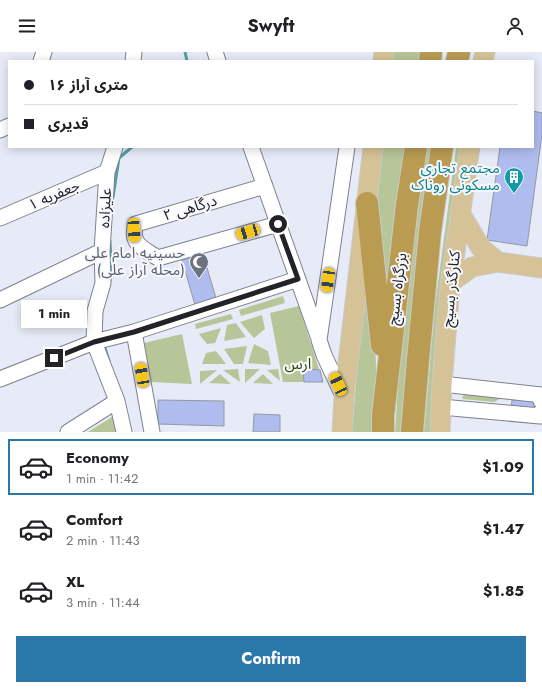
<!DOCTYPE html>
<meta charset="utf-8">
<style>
:root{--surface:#fff;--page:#f6f6f6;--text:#202124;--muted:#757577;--line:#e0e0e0;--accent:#2a77a9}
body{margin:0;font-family:Jost,"Noto Sans Arabic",sans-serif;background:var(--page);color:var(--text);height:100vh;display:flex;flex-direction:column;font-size:15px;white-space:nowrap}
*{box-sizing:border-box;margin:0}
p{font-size:13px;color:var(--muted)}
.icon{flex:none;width:22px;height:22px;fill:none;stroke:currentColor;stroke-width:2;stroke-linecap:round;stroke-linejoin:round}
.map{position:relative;height:380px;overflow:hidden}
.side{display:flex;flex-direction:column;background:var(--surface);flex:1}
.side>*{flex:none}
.top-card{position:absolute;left:8px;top:8px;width:526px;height:88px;border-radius:0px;box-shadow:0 2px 10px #0003;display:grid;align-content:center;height:88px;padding:0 16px;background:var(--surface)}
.end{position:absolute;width:18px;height:18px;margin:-9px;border:5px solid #222328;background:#fff;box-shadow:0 0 0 2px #fff}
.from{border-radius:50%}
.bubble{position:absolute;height:28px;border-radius:0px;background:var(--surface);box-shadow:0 2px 10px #0003;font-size:13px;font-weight:700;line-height:28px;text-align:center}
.car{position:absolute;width:12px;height:24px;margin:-12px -6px;border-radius:5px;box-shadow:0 0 3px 1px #0007;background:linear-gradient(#f5c518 24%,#345 0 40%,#f5c518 0 76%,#345 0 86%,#f5c518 0)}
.top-card b{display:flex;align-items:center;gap:14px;height:38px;font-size:15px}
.top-card b+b{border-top:1px solid var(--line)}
.top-card i{width:10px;height:10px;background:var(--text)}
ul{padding:7px 0 0;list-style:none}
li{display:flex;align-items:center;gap:12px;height:56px;margin:0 8px 6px;padding:0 8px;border:2px solid transparent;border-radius:0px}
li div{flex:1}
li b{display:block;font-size:15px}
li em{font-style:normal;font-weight:700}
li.selected{border-color:var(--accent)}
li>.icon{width:36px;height:36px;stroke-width:1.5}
.cta{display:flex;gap:8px;margin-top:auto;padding:8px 16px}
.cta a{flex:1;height:46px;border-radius:0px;background:var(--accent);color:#fff;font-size:16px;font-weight:700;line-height:46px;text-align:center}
header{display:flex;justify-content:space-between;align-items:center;height:52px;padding:0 16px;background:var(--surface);font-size:18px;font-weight:700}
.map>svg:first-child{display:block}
.green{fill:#b7c698}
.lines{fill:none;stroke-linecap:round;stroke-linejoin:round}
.stream{stroke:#559da5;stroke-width:3}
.building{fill:#aebcee;stroke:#9598a2}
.minor-casing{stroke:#7f828d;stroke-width:17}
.major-casing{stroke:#cacacb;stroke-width:21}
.highway-casing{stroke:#cacacb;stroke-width:24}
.minor{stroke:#fff;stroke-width:15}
.major{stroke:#d5c397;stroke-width:19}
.highway{stroke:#b99b52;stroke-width:22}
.route{stroke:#222328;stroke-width:5}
.labels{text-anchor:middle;stroke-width:4;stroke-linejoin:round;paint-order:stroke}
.culture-label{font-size:15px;fill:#0d838f;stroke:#f7f8fd;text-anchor:end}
.street-label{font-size:15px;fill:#222328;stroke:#f7f8fd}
.worship-label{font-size:15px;fill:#5b616d;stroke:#f7f8fd;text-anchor:end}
.park-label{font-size:15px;fill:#334104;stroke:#f7f8fd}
</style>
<header><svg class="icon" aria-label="menu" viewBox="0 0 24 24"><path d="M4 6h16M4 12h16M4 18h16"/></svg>Swyft<svg class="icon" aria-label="person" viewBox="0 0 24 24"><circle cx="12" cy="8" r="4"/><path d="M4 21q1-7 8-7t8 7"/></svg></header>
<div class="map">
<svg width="542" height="380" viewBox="0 0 542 380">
<rect width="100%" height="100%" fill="#e7ebf7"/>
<path class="green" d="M393,0H426L425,9H392Z
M379,95H412L386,266L373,171Z
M424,95H433L404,380H395L402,271Z
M456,95H465L435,380H424L435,254Z
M366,207L374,268L379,380H352Z
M283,244L285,251L241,264L239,258Z
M299,254L323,330H283L270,261Z
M231,262L233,267L196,277L195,272Z
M262,263L265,277L254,286L240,270Z
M236,271L246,285L224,289L227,273Z
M221,276L215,291L207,292L199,282Z
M182,282L192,332L151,330L144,291Z
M254,292L268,299L271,313L248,311Z
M247,294L243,312H234L224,297Z
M216,299L226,312H202L206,301Z
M238,317L240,330L223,318Z
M245,317H260L245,331Z
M278,317L280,329L267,318Z
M217,318L200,332V319Z
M220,322L231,332L209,331Z
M263,322L273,332L253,331Z
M466,341L499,344L500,347L494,350L463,347L462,345Z
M115,363L117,380H88Z"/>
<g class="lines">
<path class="stream" d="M185,0L187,9
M113,145L119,106L132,95
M109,232C115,214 110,206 110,189
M104,293L109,309"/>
</g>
<path class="building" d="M533,59L542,61V82L527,194L487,188L500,95H533Z
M203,202L216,246L195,253L182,208Z
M303,317L320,318L323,330H304Z
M158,348L224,349V374L158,372Z
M512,348L542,349V361L511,359Z
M254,362L280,363V380H253Z"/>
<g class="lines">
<g class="minor-casing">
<path id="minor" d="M215,0L218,9
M41,9L44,0
M133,9L134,0
M0,78L9,74
M115,95L107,120L102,199L103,231L95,259L94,290L117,349L124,380
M251,95L318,284
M265,134L136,172C129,192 144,197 158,206L278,172
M0,166L107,120
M0,248L102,199
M134,280L152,380
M0,327L94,290L134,280L298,227
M442,332L542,343L541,349
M344,346L324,303L319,288L347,95
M441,355L540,364V361
M68,380L117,349"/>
</g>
<g class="major-casing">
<path id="major" d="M383,9L384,0
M483,9L485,0
M460,161L481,196L498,210
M451,230L472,215L498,210L542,216
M342,380L344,346L373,95
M440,380L442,332L450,234L470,95"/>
</g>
<g class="highway-casing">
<path id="highway" d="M430,9L431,0
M457,9L459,0
M367,151L382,293
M383,380V364L407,153L416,95
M412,380L418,308L430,180L442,95"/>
</g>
<use href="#minor" class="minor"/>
<use href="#major" class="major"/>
<use href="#highway" class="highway"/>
</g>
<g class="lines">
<path class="route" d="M54,306L94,290L134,280L298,227L278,172"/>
</g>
<defs>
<g id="building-pin" transform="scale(1)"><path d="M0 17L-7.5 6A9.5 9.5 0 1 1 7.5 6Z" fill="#0f9aa8" stroke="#f7f8fd"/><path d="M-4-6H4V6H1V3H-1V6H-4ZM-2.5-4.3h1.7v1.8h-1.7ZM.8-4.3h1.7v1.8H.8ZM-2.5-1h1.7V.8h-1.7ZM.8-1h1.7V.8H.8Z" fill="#fff"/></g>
<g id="mosque-pin" transform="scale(1)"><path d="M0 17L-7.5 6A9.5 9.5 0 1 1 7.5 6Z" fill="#6b7280" stroke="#f7f8fd"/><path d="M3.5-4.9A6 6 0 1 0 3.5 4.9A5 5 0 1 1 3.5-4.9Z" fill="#fff"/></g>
</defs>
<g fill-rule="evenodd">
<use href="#building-pin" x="514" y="125"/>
<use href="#mosque-pin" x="199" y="210"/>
</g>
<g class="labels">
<g class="culture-label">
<text x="500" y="121">مجتمع تجاری<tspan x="500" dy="17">مسکونی روناک</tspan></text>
</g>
<g class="street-label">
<text transform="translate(54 143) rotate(-23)" y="5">جعفریه ۱</text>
<text transform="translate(105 156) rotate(-87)" y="5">علیزاده</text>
<text transform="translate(190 156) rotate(-17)" y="5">درگاهی ۲</text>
<text transform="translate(397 237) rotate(-83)" y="5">بزرگراه بسیج</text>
<text transform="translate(451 237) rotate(-84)" y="5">کنارگذر بسیج</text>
</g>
<g class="worship-label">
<text x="185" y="206">حسینیه امام علی<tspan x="185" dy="17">(محله آراز علی)</tspan></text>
</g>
<g class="park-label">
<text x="298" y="317">ارس</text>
</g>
</g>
</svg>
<i class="end from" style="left:278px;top:172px"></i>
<i class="end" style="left:54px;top:306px"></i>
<div class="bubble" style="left:21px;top:248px;width:66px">1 min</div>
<i class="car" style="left:134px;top:178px;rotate:177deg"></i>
<i class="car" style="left:248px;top:180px;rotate:254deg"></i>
<i class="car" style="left:328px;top:228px;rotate:188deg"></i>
<i class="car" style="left:142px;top:323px;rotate:350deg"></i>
<i class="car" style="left:338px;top:332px;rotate:335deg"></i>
<div class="top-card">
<b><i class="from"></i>۱۶ متری آراز</b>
<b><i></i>قدیری</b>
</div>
</div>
<section class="side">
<ul>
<li class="selected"><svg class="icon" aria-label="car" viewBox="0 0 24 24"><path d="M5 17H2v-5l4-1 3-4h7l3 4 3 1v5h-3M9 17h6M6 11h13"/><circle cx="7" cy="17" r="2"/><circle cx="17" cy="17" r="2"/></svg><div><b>Economy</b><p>1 min · 11:42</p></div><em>$1.09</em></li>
<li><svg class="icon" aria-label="car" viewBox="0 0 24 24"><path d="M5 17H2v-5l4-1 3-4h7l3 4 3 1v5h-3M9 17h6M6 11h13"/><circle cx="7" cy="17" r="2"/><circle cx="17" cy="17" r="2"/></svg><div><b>Comfort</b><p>2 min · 11:43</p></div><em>$1.47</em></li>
<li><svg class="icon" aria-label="car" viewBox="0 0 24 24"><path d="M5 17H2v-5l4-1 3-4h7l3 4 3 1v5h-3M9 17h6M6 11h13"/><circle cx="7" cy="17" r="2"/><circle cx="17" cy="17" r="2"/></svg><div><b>XL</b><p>3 min · 11:44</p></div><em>$1.85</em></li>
</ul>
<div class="cta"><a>Confirm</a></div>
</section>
